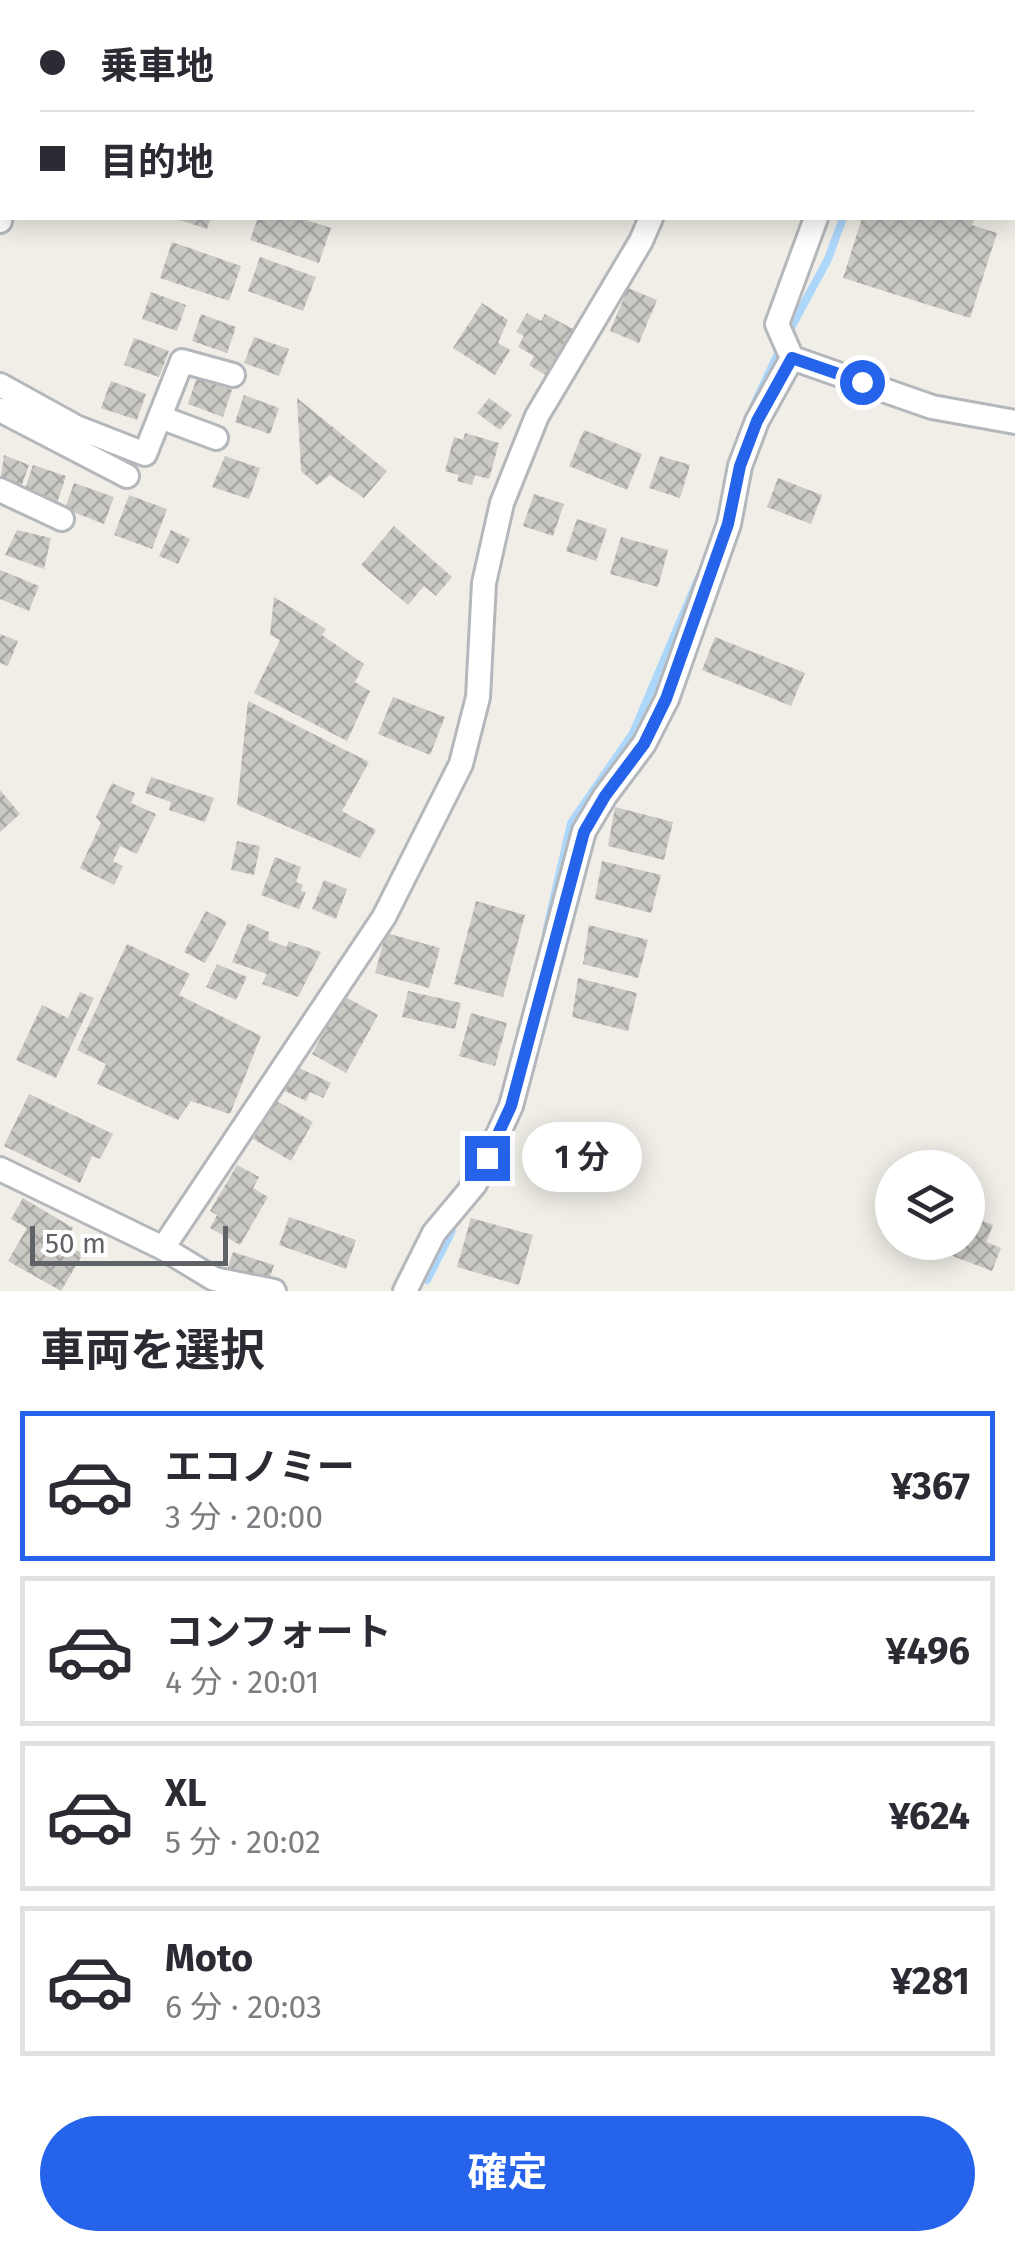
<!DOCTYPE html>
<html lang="ja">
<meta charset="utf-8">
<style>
:root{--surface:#fff;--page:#f7f7f7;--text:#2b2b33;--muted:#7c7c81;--line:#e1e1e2;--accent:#2563eb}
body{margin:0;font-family:"Fira Sans","Noto Sans JP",sans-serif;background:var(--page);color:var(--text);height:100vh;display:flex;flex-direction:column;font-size:38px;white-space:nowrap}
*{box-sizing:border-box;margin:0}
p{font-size:32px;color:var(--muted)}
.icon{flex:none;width:55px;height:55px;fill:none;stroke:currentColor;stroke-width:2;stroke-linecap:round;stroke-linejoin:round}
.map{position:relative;height:1291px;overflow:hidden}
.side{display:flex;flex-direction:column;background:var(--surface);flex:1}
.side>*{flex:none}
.guide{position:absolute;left:0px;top:0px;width:1015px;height:220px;box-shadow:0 5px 25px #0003;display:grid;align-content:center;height:220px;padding:0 40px;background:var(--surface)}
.controls{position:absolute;left:875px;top:1150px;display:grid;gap:20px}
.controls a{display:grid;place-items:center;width:110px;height:110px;border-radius:50%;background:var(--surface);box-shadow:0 5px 25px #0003;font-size:50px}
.scale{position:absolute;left:30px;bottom:25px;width:198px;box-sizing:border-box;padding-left:10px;border:5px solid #5f6266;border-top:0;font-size:28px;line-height:35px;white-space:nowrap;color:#5f6266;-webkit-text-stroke:8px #fff;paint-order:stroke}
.end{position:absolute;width:45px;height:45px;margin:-22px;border:12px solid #2563eb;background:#fff;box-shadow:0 0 0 5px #fff}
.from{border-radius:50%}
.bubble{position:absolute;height:70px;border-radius:35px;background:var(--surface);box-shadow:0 5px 25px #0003;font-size:32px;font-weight:700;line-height:70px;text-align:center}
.guide b{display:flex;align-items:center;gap:35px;height:95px;font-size:38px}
.guide b+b{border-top:2px solid var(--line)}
.guide i{width:25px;height:25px;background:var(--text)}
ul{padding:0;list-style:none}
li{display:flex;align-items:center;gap:30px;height:150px;margin:0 20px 15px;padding:0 20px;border:5px solid var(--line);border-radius:0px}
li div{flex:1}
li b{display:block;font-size:38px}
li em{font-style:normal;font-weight:700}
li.on{border-color:var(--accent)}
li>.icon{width:90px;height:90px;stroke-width:1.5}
h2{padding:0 40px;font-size:45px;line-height:120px}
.action{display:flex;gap:20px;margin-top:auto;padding:20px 40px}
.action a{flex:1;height:115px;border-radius:60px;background:var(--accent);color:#fff;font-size:40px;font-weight:700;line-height:115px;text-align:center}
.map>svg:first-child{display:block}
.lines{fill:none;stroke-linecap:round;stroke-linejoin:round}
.stream{stroke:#add7fa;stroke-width:8}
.building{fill:url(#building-cross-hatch)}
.minor-casing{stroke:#b4b7bb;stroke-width:28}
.tertiary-casing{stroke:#b4b7bb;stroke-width:35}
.minor{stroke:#fff;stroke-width:22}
.tertiary{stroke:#fff;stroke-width:30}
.route{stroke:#2563eb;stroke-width:12}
</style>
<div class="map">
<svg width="1015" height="1291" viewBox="0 0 1015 1291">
<defs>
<pattern id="building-cross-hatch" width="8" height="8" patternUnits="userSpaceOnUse" patternTransform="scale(2.5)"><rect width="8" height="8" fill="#cbc9c4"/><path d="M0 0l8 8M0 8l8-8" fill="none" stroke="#a8a7a3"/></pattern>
</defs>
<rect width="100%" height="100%" fill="#f0eee7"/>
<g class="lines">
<path class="stream" d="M787,335L828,259L843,218
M753,407L781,347
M546,933L571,823L633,733L699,577
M460,1187L474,1160
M427,1280L451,1233L453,1220"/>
</g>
<path class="building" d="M174,218H211L207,229Z
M258,218H300L331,228L319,263L250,240Z
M862,218H975L972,225L997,233L970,318L843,278Z
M172,242L241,266L229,301L160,278Z
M260,257L316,277L303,311L248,291Z
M628,288L657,300L639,343L610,331Z
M151,292L186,305L177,331L142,319Z
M482,303L508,320L498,343L510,350L495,375L453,348Z
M527,313L541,321L545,314L573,329L547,376L529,365L534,356L518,347L524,336L516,332Z
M201,314L236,327L227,353L192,341Z
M254,337L289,349L279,376L244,363Z
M134,338L169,351L159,377L124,365Z
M197,377L232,390L223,417L188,404Z
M111,381L146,394L137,420L101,408Z
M244,395L279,408L270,434L235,422Z
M297,398L387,471L364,498L330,475L317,485L301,471Z
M489,398L512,415L500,430L477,413Z
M584,430L642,454L627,490L569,466Z
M465,433L499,443L489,479L475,475L472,485L457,481L459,475L445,471L454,437L463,440Z
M4,455L29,465L20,490L0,483Z
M225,456L260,468L249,499L212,487Z
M660,456L690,465L680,498L649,488Z
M33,465L66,476L57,503L24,492Z
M778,478L822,495L811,524L767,507Z
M74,483L114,497L104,524L65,509Z
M534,494L564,504L553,536L523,526Z
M129,495L167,509L152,549L114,535Z
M577,519L607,529L596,561L566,551Z
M394,526L452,577L436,596L424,586L408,605L361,565Z
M17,530L51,538L44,569L5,555Z
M171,530L190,539L178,564L159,556Z
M621,537L668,550L658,587L610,574Z
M0,570L39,586L29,611L0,599Z
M274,597L326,629L322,635L364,664L355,682L370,691L347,741L254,693L280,640L270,635Z
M0,634L18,641L8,666L0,663Z
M715,637L805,673L791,706L702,670Z
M393,697L445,717L430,755L378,734Z
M248,701L369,762L342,811L376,830L360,858L237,805Z
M151,777L214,798L205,822L169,810L171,802L145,793Z
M112,783L135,793L131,803L156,814L137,854L120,846L113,861L123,866L114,885L80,868L101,823L96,817Z
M0,790L20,814L0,832Z
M615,807L673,822L664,860L608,846Z
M237,841L260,846L254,875L231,870Z
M275,857L301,867L296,882L303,885L301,891L306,892L299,909L261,895Z
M602,861L661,875L651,913L595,899Z
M324,880L347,889L336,919L312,909Z
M476,901L525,915L503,997L454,984Z
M206,911L227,922L205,963L184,952Z
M248,923L269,932L268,940L287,947L288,941L321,952L298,997L262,984L267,974L232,962Z
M589,925L648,940L638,978L583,964Z
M386,933L440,948L429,988L375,973Z
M127,944L190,974L179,995L261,1036L230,1114L191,1101L178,1120L97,1084L106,1064L77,1050Z
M217,964L247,977L236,1000L206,987Z
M578,978L637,993L628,1031L572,1017Z
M408,991L461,1003L455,1029L402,1017Z
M80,992L94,998L56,1078L16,1060L42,1005L68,1018Z
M344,996L378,1015L346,1073L312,1054Z
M471,1013L507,1023L495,1066L459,1056Z
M293,1065L331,1083L323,1098L310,1092L306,1101L281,1089Z
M29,1094L113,1134L100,1159L92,1156L80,1183L4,1146Z
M275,1100L313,1122L291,1161L253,1139Z
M237,1165L259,1177L253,1188L268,1197L240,1245L210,1228L217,1215L210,1211Z
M23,1198L73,1228L64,1243L83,1254L61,1291L8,1261L27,1228L11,1219Z
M968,1215L993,1225L986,1242L1001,1248L992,1271L918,1243L968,1242Z
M289,1217L356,1240L346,1269L279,1245Z
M471,1218L533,1235L519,1285L457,1267Z
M233,1252L274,1265L268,1284L227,1270Z"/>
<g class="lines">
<g class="minor-casing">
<path id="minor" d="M46,2L47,0
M735,2L736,0
M0,221L2,209
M792,358L932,407L1015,422
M0,385L76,427L145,454L182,361L233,375
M0,410L127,476
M160,417L216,438
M0,490L62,519
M0,1169L163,1248L214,1279L274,1291
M163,1248L384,917L461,764L478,697L484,583L502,503L537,416L641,241L651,218
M405,1291L434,1233L475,1184L511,1106L584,831L605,796L644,744L667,699L729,524L740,466L757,421L792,358L777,324L816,218"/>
</g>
<g class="tertiary-casing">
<path id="tertiary" d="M988,0L990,2
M1012,23L1015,25"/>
</g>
<use href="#minor" class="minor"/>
<use href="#tertiary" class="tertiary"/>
</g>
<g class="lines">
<path class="route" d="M487,1158L511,1106L584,832L605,796L644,744L666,699L728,524L740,466L757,421L792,358L862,382"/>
</g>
</svg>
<div class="controls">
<a><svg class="icon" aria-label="layers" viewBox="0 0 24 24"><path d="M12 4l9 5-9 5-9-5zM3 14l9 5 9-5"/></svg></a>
</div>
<div class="scale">50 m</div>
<i class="end from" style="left:862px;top:382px"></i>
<i class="end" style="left:487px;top:1158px"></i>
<div class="bubble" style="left:522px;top:1122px;width:120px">1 分</div>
<div class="guide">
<b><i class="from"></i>乗車地</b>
<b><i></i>目的地</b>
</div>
</div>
<section class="side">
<h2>車両を選択</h2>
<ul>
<li class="on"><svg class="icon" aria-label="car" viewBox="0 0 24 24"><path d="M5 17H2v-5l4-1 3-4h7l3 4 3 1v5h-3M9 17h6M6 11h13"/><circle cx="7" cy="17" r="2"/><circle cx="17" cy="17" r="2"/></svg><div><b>エコノミー</b><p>3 分 · 20:00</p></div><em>¥367</em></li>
<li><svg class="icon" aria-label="car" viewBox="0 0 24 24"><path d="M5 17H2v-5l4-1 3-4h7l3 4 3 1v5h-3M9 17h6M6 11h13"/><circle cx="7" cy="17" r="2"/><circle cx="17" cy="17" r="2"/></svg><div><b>コンフォート</b><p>4 分 · 20:01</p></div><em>¥496</em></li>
<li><svg class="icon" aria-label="car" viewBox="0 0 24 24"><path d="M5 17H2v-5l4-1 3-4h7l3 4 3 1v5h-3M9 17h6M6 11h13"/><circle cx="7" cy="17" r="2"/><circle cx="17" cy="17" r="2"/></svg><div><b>XL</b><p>5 分 · 20:02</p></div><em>¥624</em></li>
<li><svg class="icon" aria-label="car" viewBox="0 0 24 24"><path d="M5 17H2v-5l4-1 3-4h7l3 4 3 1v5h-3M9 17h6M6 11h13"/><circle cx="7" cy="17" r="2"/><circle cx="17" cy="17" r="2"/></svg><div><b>Moto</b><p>6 分 · 20:03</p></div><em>¥281</em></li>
</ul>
<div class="action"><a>確定</a></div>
</section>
